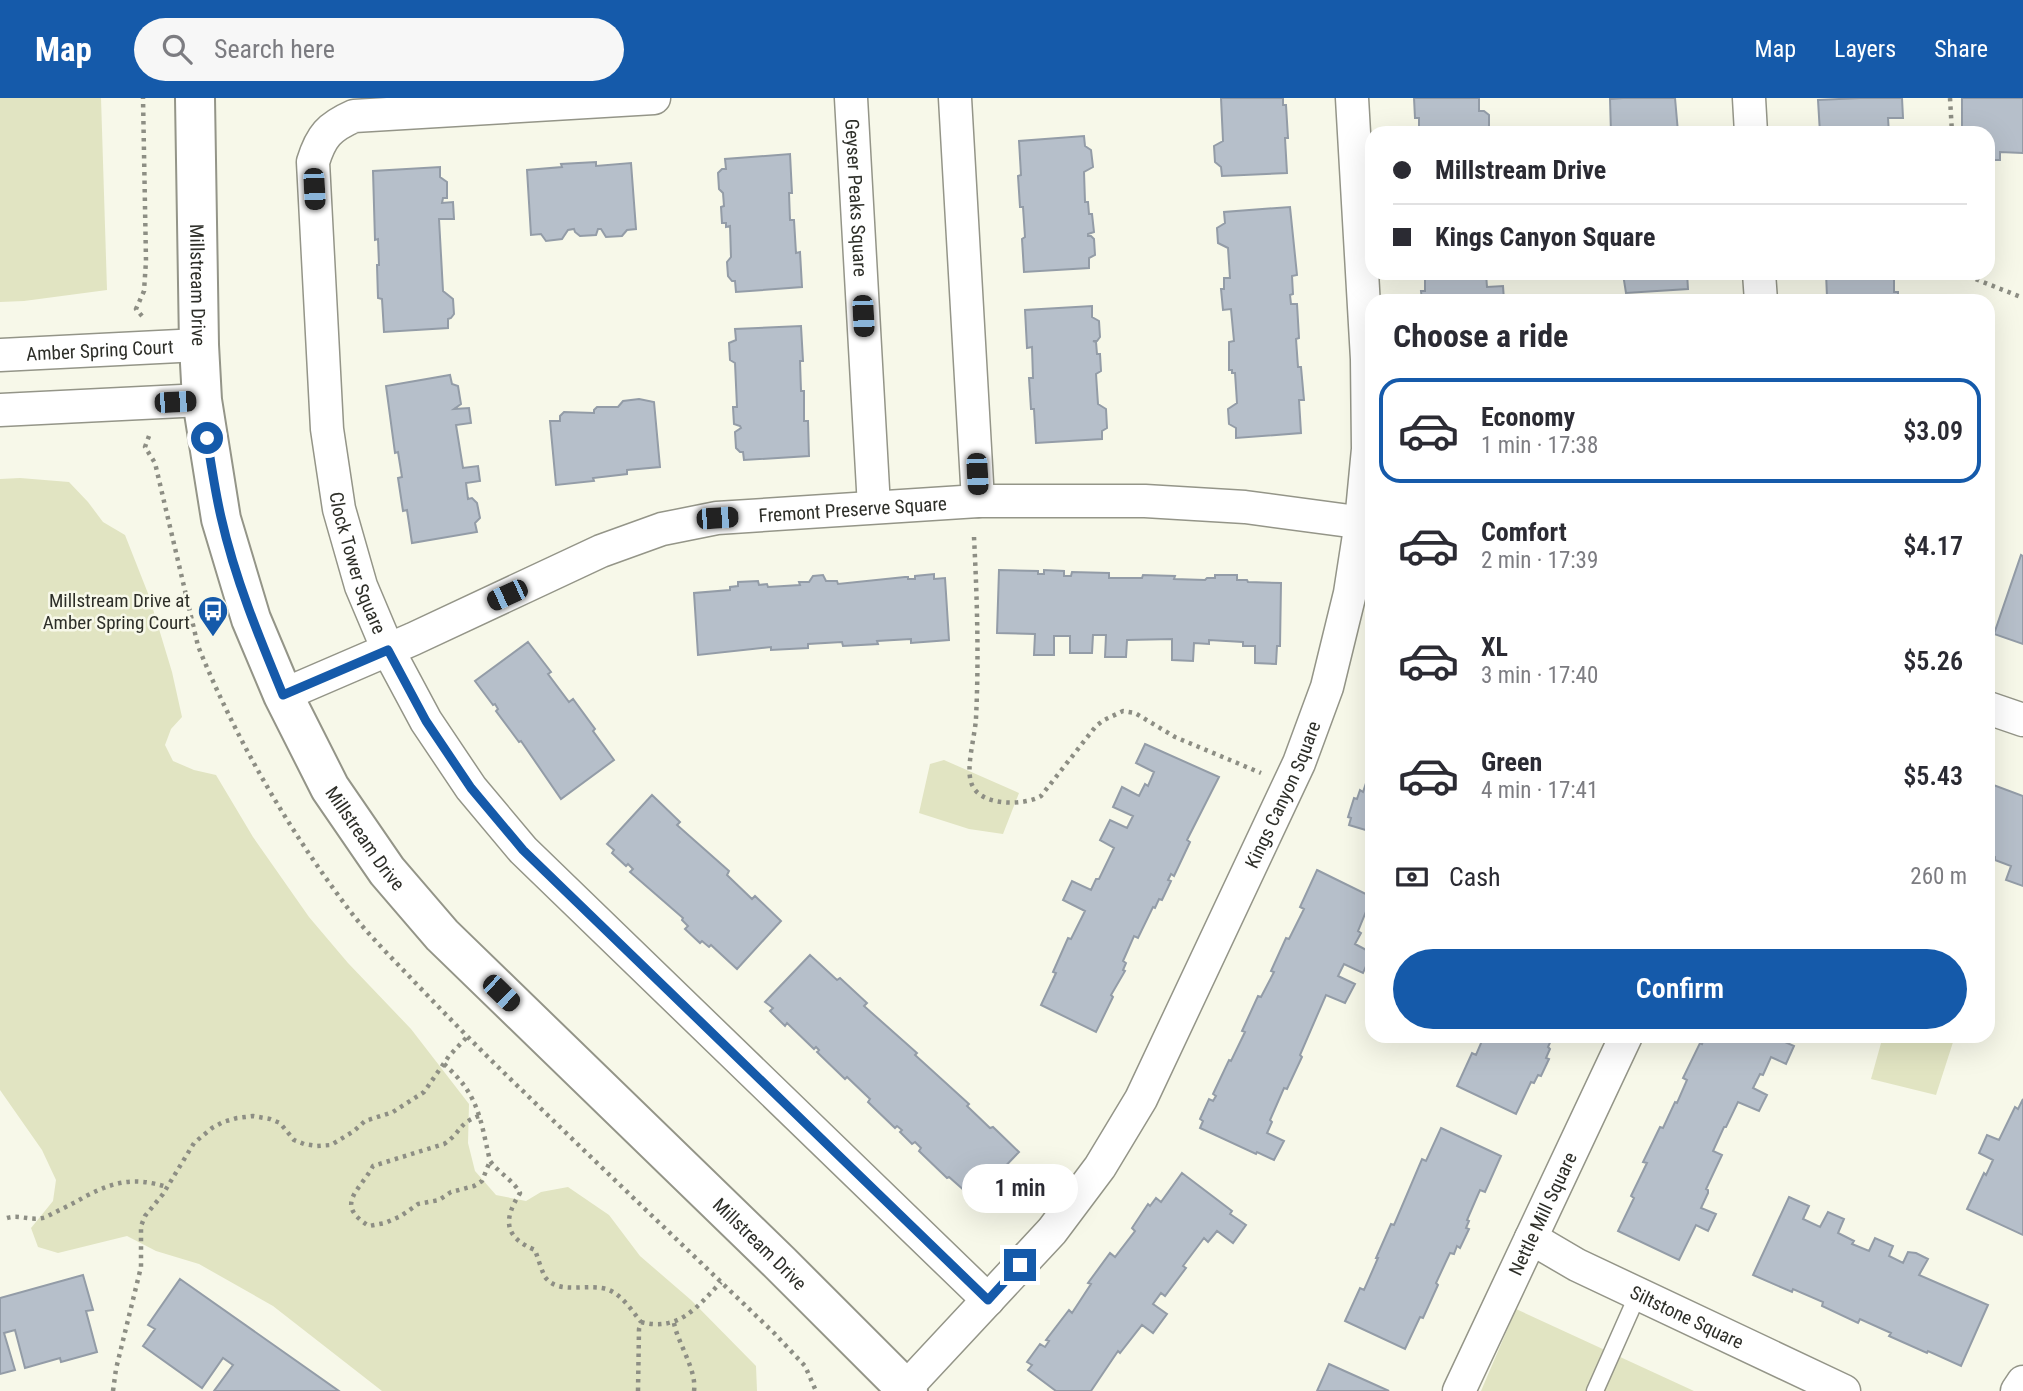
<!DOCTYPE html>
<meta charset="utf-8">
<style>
:root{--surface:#fff;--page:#f7f7f7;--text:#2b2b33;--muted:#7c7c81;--line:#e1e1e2;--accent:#155aaa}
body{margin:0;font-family:"Roboto Condensed",sans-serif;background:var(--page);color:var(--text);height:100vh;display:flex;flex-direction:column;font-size:26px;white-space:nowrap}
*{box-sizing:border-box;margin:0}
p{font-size:23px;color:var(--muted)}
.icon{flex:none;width:38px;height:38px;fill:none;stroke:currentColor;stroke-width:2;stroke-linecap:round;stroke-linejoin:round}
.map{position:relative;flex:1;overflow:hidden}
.side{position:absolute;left:1365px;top:196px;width:630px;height:749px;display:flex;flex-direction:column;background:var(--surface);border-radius:21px;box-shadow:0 7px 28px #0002}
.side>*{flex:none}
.banner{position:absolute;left:1365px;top:28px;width:630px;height:154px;border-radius:21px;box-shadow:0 7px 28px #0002;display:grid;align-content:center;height:154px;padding:0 28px;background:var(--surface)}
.end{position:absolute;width:32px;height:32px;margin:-16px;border:9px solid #155aaa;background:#fff;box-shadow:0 0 0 4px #fff}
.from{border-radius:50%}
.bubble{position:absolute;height:49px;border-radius:24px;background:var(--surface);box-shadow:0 7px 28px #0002;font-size:23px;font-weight:600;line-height:49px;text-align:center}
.car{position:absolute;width:21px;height:42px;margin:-21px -10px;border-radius:9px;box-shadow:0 0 5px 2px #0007;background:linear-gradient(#222 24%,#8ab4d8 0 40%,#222 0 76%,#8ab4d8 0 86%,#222 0)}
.banner b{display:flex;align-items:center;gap:24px;height:66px;font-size:26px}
.banner b+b{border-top:2px solid var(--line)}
.banner i{width:18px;height:18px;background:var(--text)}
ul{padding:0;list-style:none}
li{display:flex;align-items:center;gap:21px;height:105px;margin:0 14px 10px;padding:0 14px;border:4px solid transparent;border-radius:21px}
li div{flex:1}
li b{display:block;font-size:26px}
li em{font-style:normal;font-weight:600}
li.on{border-color:var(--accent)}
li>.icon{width:63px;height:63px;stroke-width:1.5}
h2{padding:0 28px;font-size:32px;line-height:84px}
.pay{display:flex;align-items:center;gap:18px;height:77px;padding:0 28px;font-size:26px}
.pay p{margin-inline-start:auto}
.cta{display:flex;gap:14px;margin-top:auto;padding:14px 28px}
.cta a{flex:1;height:80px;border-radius:42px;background:var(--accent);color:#fff;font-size:28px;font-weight:600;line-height:80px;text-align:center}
header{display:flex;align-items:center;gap:42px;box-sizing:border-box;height:98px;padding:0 35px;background:var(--accent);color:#fff}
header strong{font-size:33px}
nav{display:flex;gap:38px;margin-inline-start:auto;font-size:24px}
.search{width:490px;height:63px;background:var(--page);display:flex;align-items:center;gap:18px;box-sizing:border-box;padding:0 24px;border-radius:38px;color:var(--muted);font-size:26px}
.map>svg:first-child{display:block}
.green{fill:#e1e4c2}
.building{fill:#b6bfca;stroke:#939ca7;stroke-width:2}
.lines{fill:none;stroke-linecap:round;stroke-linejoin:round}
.service-casing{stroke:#949588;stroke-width:19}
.minor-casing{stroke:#949588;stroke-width:35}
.tertiary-casing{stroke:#949588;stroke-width:42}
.path{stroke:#8d8e84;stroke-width:4.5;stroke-dasharray:3.5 5;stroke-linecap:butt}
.service{stroke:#fff;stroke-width:16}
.minor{stroke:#fff;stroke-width:32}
.tertiary{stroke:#fff;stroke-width:38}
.route{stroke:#155aaa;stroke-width:9}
.labels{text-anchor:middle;stroke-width:5;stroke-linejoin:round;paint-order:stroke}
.street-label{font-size:19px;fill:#2d2e28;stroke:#f7f8e9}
.poi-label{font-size:19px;fill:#2d2e28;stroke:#f7f8e9;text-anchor:end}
</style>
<header>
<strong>Map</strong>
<div class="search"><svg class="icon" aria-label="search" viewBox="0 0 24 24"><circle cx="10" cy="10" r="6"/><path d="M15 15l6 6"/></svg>Search here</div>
<nav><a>Map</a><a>Layers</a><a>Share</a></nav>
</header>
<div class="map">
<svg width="2023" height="1293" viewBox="0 0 2023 1293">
<rect width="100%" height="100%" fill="#f7f8e9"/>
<path class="green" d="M0,0H101L107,192L24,203L0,204Z
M20,380L69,384L88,404L103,424L125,437L149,498L172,574L182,619L171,631L165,647L173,663L194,672L216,677L253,739L309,819L348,865L411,931L469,1006L468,1045L475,1073L496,1097L526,1103L541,1094L568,1089L609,1117L640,1158L691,1202L756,1268L757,1293H382L273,1208L199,1166L156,1153L127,1138L58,1155L38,1149L31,1130L53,1103L56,1082L42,1052L0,992V381Z
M944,662L1019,695L1003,736L969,731L919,715L930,666Z
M1883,938H1955L1936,997L1871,981Z
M1516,1211L1694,1293H1481Z"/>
<path class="building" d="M1221,0H1283V7H1286L1288,40H1285L1287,75L1222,78L1221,69L1215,64L1214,48L1223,43Z
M1414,0H1479V13H1484L1489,17V35H1419V20H1415Z
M1623,0H1675L1678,34L1611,35L1610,1Z
M1860,0H1902L1903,20H1888L1889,35H1820L1818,2Z
M1962,0H2023V55L2000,54V62H1988V35H1962Z
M1084,38L1085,48L1091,52L1093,69L1084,74L1085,104H1088L1089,116H1092L1094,134L1088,136V138H1091L1094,141L1095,157L1089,160V170L1024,174L1022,141L1025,139L1023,109H1020L1018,78L1021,77L1019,43Z
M790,56L792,95H789L790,122H794L796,155L800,154L802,189L736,194L735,183H732L728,178L727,164L731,159L730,128L726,129V125H722L721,109L724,108L723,95L719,91L718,75L722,71H726L725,61Z
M596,64V68L631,65L636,131L627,132L622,138L606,139L601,131H598L596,137L580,138L575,134L574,131L568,132L562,141L546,143L541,136L531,137L527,72L562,69L561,66Z
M440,69V79L447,84V100H443L442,105L453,104L454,121H439L443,193L453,201L454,216L451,220L448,221V230L384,234L382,201L378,200L377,167H379L378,141L375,142L373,73Z
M1290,109L1297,177L1292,178L1293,196L1290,197L1291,206H1297L1299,240L1296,241L1298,269H1301L1304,302H1299L1301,335L1236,340V330L1229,326L1228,311L1237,305L1235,275H1232V272H1229V244L1234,243L1231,211L1223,212L1221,191H1224V180H1230L1228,150L1218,145L1217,130L1225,125L1224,114Z
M1425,175H1486L1487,189L1503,188L1504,202L1422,203L1421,193H1425Z
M1620,175H1687L1688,191L1626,195L1623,176L1620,177Z
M1826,175H1890V179H1894V194H1898V203H1830V199H1827Z
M1092,208V219L1099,223L1100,239L1097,243H1093L1096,244L1097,256H1100L1101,273L1096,276L1098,306L1106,311L1107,330L1102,333V341L1036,345L1034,311H1031L1029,280H1033L1032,249L1027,250L1025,212Z
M801,228L803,263H800L801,293H804V323H808L809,358L744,362L743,354H740L736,350L735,334L741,330L740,328L734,326L733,309H737L735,265L730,262L729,245L736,242L735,231Z
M450,277L452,286L458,288L461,306L454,311L469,310L471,325L456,327L463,370L478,368L480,383L466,385L468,401L472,400L477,405L480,420L475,425L477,434L412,445L407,412L403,413L398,380L402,379L398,354L395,355L386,288Z
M639,301L654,304L660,369L627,372V376L593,380L594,383L556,387L550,323H560V318L564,314L594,315V312L597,309H618L623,303Z
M2021,457L2023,458V546L1994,536Z
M999,472L1038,473V476H1044V472L1064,473V478H1071L1072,474L1109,475V480H1142L1143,477L1175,478L1174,481L1205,482L1207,480H1215V477H1237V482H1247L1248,484L1281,485L1280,548H1277L1276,566L1255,565V548H1243V544L1209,542V546L1194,545L1193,563L1172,562V541L1127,542L1126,559H1105L1106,537H1093L1092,555H1070V538H1054V557H1034L1035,536L997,535Z
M934,476V481L945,480L949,542L911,545V541L877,543L878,546L843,548L842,544L808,546V550L771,552V549L698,557L694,495L730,492V489L738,488V484L758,483L759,487L767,486L768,489L800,487L799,484H809L813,478L823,477L826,483H837L838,486L905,479H908V481H915V478Z
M528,544L551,574L548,576L569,604L573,601L595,631L593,633L614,662L561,701L521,643L519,644L496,613L498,611L495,606L493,607L475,583Z
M1145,646L1219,679L1187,742L1190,744L1174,778L1171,776L1168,782L1171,783L1162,802L1159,801L1155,810L1153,809L1138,840L1134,838L1123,863L1126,865L1123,872L1125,873L1111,897L1113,899L1096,934L1041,907L1056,875L1053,874L1068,840L1071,841L1085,813L1063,802L1072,783L1091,792L1096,781H1099L1114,750L1100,742L1110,722L1127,730L1133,718L1113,709L1122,689L1139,698L1145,686L1148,688L1154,674L1136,665Z
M1372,667V734L1349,727L1351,720L1348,719L1354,700L1357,701L1360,692L1363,694Z
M1988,685L2023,698V788L2006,782L2011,768L1995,762V759L1988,756Z
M652,697L680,724L677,727L729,773L727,777L752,801L755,798L781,823L737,871L711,847L709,849L702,843L700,845L685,831L688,828L682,822L683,820L630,774L633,771L628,766L626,768L612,755L614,752L607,746Z
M1317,772L1372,799L1358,833L1361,835L1355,846L1372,855L1363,875L1344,866L1338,878L1355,886L1345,905L1326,897L1300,957L1302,959L1287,991L1284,990L1270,1022L1272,1024L1267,1035L1284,1043L1274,1062L1257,1054L1256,1056L1200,1030L1203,1023L1200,1021L1209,1001L1213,1003L1216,998L1213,996L1229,962L1231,963L1245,934L1242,933L1258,898L1261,899L1274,874L1271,873L1286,840L1289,841L1304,811L1300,809Z
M810,857L837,882L840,880L867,905L864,908L917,955L915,957L969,1006L967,1008L990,1030L993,1029L1019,1054L974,1101L949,1079L947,1080L919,1053L921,1050L915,1044L912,1046L900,1034L902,1032L897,1028L895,1030L868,1004L870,1001L847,979L845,981L817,954L819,952L816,949L814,951L787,925L785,928L770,913L773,910L765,904Z
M1484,938H1553L1548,949L1550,951L1546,960L1549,961L1541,978L1538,977L1534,985L1531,984L1516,1016L1457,988L1472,955L1476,957Z
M1705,938H1777L1776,940L1794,948L1786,966L1771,959L1763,977L1760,976L1753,990L1767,997L1759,1013L1738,1004L1726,1029H1724L1713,1053L1722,1057L1706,1091L1708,1092V1095L1701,1110L1716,1116L1708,1133L1696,1127L1679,1162L1618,1133L1634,1100L1631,1098L1647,1065L1643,1064L1660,1029L1663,1030L1675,1004L1677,1005L1687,982L1683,980L1700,945L1702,946Z
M2023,1001V1137L1967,1111L1984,1075L1986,1077L1993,1062L1979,1055L1987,1037L1999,1042L2015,1009L2018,1011Z
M1441,1030L1501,1058L1485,1094L1480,1092L1467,1122L1469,1123L1466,1130L1469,1131L1460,1150L1457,1148L1454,1156L1450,1155L1436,1185L1438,1187L1423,1220L1420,1219L1405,1251L1345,1223L1360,1190L1364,1192L1378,1160H1376L1391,1126L1394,1127L1422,1061L1426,1063Z
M1182,1075L1232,1113L1230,1116L1246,1127L1233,1145L1217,1133L1208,1144L1204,1140L1183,1168L1186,1170L1165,1198L1161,1195L1153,1206L1167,1216L1153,1235L1142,1227L1120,1255L1118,1253L1091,1293H1056L1028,1272L1032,1267L1027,1264L1040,1246L1045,1249L1049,1243L1046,1242L1069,1212L1072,1215L1091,1186L1088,1185L1110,1155L1115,1159L1135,1133L1132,1130L1148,1106L1150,1108L1156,1100L1161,1104Z
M1789,1099L1809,1108L1803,1121L1820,1129L1828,1114L1844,1121L1838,1135L1854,1143L1852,1146L1869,1153L1875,1140L1893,1148L1889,1158L1903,1165L1908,1154L1916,1155L1928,1161L1919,1177L1988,1207L1961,1268L1928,1253L1927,1255L1889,1238L1891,1235L1860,1221L1858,1225L1822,1208L1823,1204L1793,1191L1792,1194L1753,1177Z
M83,1177L93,1212L86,1213L97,1254L61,1264L60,1260L25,1270L15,1232L4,1235L15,1272L0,1276V1200Z
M180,1181L339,1293H214L233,1267L223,1260L202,1290L143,1248L155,1231L148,1227Z
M1329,1266L1389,1293H1317Z"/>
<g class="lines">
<g class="service-casing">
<path id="service" d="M1595,1293L1638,1196"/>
</g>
<g class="minor-casing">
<g id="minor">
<path id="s1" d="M654,0L354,18C329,29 321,38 313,64L327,331L339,411L361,488L388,552L426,623L471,690L523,752L988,1202"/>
<path id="s2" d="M851,0L874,409"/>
<path d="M955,0L978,403"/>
<path d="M1749,0L1751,35"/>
<path d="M1759,175L1761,203"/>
<path id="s3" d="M0,257L199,247"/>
<path d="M0,312L202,302"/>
<path id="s4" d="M283,597L413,541L601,453L662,431L717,420L978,403H1145L1245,409L1372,426"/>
<path d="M1988,610L2023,622"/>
<path id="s5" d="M1531,1140L1577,1167L1844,1293"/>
<path id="s6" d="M903,1293L1052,1133L1100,1069L1141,1001L1299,665L1327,589L1350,495L1361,424L1368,351L1367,261L1352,0"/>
<path id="s7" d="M1459,1293L1626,938"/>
<path d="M2017,1293L2023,1284"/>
</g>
</g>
<g class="tertiary-casing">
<g id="tertiary">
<path id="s8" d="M195,0L199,247L202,302L221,421L251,521L283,597L330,690L387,773L442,837L780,1165L908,1293"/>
</g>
</g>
<path class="path" d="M1950,0L1952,35
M1960,175L2021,199
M142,218L136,211L144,193L146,163L143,0
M149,338L145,349L155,365L198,548C235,639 285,726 344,805C362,830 385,853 407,876C446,917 485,957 526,996C608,1076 691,1155 774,1235L805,1268L816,1293
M974,439C977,499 979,560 976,620C975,639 966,667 971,684C978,709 1024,708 1041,698L1096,628L1104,622L1123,613L1135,615L1175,639L1261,675
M444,966C479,997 480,1020 490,1063C499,1075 513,1082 520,1095C503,1122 504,1139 535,1152C538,1160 541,1171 545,1179C559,1198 590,1184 609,1192C623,1198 632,1213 641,1224L639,1231L638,1293
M479,1018C458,1025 461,1035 444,1046L373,1068C359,1094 334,1106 369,1128L385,1125L401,1118L418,1106L439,1102L451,1094L474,1088L482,1083L490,1063
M7,1120C20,1116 31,1124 46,1119C59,1112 73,1106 86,1098C116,1083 134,1079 167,1089
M641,1224C679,1234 697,1209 721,1184
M674,1225C678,1246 697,1272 694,1293
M113,1293L116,1271L141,1169V1128L145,1118L163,1096L194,1045L212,1030L223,1024L237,1020L253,1018L270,1021L280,1025L294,1042L304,1046L317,1048L331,1047L354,1033L365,1023L393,1014L424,994L449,958L467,939"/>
<use href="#service" class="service"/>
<use href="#minor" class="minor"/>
<use href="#tertiary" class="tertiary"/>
</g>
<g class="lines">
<path class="route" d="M207,340C211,366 215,393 221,419C235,481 259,539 283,597L388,552L426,623L471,690L523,752L988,1202L1020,1167"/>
</g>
<defs>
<g id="bus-pin" transform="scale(1.575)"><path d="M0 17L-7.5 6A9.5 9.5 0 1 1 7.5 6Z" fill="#155aaa" stroke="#f7f8e9"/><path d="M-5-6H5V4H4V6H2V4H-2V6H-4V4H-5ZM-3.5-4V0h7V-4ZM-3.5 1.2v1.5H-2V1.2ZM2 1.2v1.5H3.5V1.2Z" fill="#fff"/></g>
</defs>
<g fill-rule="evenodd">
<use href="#bus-pin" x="213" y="513"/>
</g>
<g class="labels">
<g class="street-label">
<text dy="7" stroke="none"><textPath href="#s2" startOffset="100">Geyser Peaks Square</textPath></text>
<text dy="7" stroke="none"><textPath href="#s8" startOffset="187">Millstream Drive</textPath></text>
<text dy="7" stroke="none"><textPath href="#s3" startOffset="100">Amber Spring Court</textPath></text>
<text dy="7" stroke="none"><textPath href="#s4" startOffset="606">Fremont Preserve Square</textPath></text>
<text dy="7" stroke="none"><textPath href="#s1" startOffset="770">Clock Tower Square</textPath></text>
<text dy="7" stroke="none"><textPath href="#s6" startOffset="714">Kings Canyon Square</textPath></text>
<text dy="7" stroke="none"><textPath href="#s8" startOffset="775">Millstream Drive</textPath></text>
<text dy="7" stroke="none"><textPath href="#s7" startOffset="196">Nettle Mill Square</textPath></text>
<text dy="7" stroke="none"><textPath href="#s8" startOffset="1342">Millstream Drive</textPath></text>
<text dy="7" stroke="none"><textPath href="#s5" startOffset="175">Siltstone Square</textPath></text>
</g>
<g class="poi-label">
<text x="190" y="509">Millstream Drive at<tspan x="190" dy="22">Amber Spring Court</tspan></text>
</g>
</g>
</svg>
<i class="end from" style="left:207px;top:340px"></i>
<i class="end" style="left:1020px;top:1167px"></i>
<div class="bubble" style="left:962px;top:1066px;width:116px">1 min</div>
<i class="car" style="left:314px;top:91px;rotate:177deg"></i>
<i class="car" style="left:863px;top:218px;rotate:177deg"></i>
<i class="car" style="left:175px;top:304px;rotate:87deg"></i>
<i class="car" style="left:977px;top:376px;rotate:177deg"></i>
<i class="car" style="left:717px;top:420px;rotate:86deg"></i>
<i class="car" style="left:507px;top:497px;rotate:245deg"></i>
<i class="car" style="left:501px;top:895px;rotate:134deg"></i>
<div class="banner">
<b><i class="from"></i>Millstream Drive</b>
<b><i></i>Kings Canyon Square</b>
</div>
<section class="side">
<h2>Choose a ride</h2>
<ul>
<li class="on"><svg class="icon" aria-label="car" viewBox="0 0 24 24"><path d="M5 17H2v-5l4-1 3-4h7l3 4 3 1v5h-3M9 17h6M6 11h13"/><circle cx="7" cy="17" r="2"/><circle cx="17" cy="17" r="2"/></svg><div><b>Economy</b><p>1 min · 17:38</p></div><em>$3.09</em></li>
<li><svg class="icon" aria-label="car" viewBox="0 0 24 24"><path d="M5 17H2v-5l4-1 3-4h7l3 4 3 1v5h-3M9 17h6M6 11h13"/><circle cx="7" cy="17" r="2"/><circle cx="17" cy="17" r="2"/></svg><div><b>Comfort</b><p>2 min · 17:39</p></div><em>$4.17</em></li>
<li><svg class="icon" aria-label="car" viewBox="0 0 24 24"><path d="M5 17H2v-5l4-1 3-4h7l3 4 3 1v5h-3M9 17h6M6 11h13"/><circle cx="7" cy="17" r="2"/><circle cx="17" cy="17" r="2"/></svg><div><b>XL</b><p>3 min · 17:40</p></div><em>$5.26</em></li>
<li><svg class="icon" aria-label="car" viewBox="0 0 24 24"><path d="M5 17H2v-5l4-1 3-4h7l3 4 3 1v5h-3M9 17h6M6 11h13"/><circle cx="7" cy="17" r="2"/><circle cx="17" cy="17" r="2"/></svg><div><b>Green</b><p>4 min · 17:41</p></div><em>$5.43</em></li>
</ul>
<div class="pay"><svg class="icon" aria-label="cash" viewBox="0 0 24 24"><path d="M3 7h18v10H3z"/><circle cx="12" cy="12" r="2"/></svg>Cash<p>260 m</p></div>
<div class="cta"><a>Confirm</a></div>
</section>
</div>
